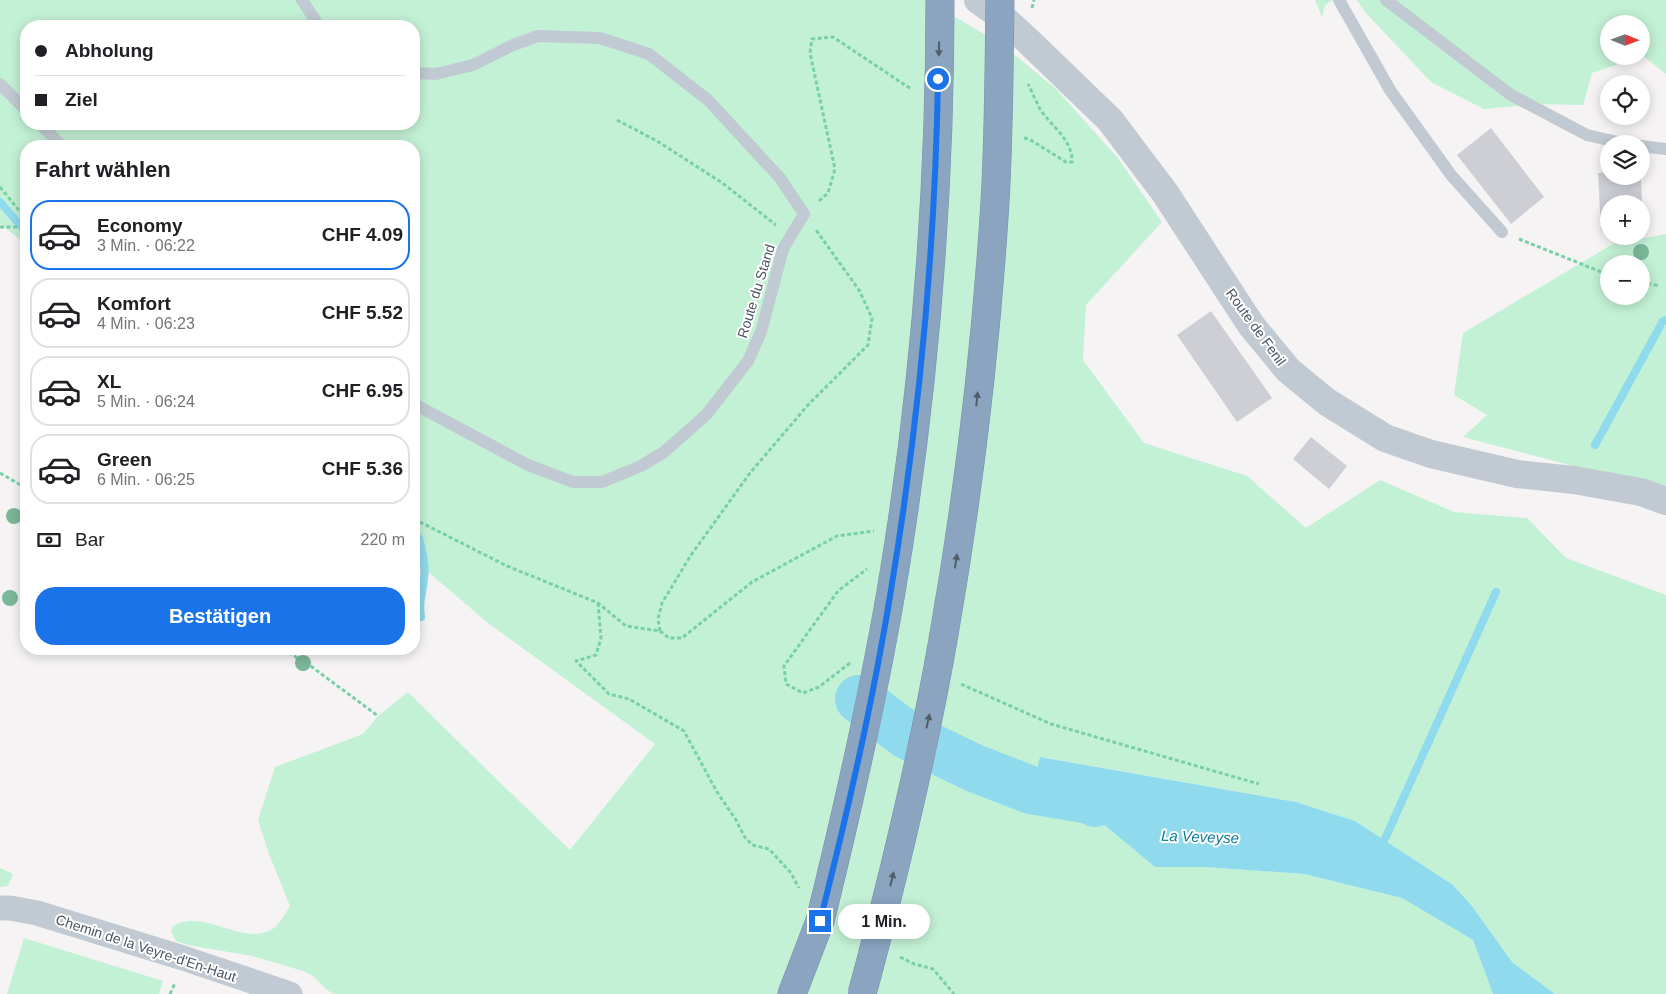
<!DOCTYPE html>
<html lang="de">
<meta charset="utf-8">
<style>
:root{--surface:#fff;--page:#f6f6f6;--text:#202124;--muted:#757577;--line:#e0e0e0;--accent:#1a73e8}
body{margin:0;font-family:Arial,sans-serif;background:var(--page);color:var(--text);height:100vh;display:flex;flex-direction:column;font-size:19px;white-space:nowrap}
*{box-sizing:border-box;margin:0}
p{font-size:16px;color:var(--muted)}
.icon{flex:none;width:28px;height:28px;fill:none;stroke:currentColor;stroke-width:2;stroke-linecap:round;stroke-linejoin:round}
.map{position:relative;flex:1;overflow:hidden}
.sheet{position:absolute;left:20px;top:140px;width:400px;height:515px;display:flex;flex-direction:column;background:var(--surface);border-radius:20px;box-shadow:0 2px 12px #0003}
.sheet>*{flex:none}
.guide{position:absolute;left:20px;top:20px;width:400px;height:110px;border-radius:20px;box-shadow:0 2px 12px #0003;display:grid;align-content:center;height:110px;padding:0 15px;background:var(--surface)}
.needle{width:32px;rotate:91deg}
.controls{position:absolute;left:1600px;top:15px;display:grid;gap:10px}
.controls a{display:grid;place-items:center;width:50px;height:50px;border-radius:50%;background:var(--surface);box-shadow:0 2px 12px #0003;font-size:25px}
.end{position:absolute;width:22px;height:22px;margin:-11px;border:6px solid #1a73e8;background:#fff;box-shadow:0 0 0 2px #fff}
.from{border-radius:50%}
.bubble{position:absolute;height:35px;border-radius:18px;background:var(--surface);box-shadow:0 2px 12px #0003;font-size:16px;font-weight:700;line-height:35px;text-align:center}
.guide b{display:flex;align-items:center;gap:18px;height:48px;font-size:19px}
.guide b+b{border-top:1px solid var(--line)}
.guide i{width:12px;height:12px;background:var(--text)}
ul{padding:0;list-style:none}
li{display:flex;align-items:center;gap:15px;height:70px;margin:0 10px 8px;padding:0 5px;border:2px solid var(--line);border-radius:20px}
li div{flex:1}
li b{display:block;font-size:19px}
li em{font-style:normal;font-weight:700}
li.on{border-color:var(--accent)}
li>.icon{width:45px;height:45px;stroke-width:1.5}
h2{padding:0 15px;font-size:22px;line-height:60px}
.pay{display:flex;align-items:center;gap:12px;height:55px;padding:0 15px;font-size:19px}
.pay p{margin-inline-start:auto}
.cta{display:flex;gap:10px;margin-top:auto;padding:10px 15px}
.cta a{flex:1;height:58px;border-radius:20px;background:var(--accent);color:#fff;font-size:20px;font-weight:700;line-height:58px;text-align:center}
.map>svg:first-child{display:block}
.green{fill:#c3f1d5;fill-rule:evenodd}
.water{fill:#90daee}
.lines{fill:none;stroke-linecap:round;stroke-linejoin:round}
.stream{stroke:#90daee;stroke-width:8}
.river{stroke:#90daee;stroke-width:48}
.building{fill:#cdcfd5}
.motorway-casing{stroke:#7690ad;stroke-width:29}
.path{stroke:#7ad0a6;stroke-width:3;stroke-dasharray:4 2.5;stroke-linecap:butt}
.service{stroke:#c1cad2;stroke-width:12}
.minor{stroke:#c1cad2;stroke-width:25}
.tertiary{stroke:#c1cad2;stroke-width:28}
.motorway{stroke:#8ba5c1;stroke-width:28}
.motorway-bridge-casing{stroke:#7690ad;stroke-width:29;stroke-linecap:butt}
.motorway-bridge{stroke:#8ba5c1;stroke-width:28}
.tree{fill:#7bb799}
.oneway{fill:#505e6b}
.route{stroke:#1a73e8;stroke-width:6}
.labels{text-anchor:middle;stroke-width:4;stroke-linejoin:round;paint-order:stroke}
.street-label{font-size:14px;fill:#4a5661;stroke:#fff}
.water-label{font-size:15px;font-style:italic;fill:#0c7c9b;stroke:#fff}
</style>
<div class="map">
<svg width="1666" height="994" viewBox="0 0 1666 994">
<rect width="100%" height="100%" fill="#f5f3f3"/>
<path class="green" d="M0,0H926L1003,45L1056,89L1117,157L1162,222L1086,305L1083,360L1144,443L1247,476L1306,528L1380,480L1454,512L1527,518L1566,558L1666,595V994H1555L1512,962L1472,906L1453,885L1355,821L1296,802L1041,757L1030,802L1090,812L1155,867H1204L1304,874L1402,898L1473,940L1493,994H334L327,990L313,976L303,971L252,956L188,945L176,941L171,931L172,927C203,906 244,949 274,928C280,924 285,913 290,906L269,854L258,820L275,767L363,734L378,716L408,692L491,774L570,850L655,744L488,623L414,560V146H26V244L0,224ZM26,26H414V124H26Z
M1315,0H1333L1325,5L1322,17Z
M1357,0H1666V74L1643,56L1592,73L1583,105L1535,104L1484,109L1431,82L1365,12ZM1609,24H1641V56H1609Z
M1666,234V501L1585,469L1463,437L1487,415L1454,395L1463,333L1613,244ZM1609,264H1641V296H1609Z
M0,868L13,874L8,886L0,887Z
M24,938L163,981L159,994H7Z"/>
<path class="water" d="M1040,757L1296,802L1355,821L1453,885L1472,906L1512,962L1555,994H1493L1473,940L1402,898L1304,874L1204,867H1155L1090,813L1030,802L1032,790Z"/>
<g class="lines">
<path class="stream" d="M0,202L26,232
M1595,445L1663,321L1666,320
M414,535L419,538C422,550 426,565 424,578C423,594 418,600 421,617
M1380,850L1496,592"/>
<path class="river" d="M859,699L908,736L974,768L1031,790L1090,800L1095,803"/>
</g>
<path class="building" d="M1491,128L1544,197L1511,224L1457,155Z
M1609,172V176H1641L1642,204H1609V230L1601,231L1598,173Z
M1641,209H1643L1644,228H1641Z
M1211,311L1272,398L1237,422L1177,335Z
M1311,437L1347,466L1329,489L1293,459Z"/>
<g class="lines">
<g class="motorway-casing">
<path id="motorway" d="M792,994L820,921"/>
</g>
<path class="path" d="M1032,8L1034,0
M617,120L657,141L721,182L776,225
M1024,138L1029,139L1066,162H1072C1073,140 1051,126 1040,109C1036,101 1032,92 1028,84
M0,187L26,219
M819,201L828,193L835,169L810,53L812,39L833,37L911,89
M0,227H20L26,222
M1519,239L1609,275
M1641,282L1660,286
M0,473L26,488
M414,519L507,566L598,603L626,626L660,631L669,638H682L752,582L837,536L874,531
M598,603L601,638L596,655L576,661L609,694L629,699L684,731L717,792L736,820L744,836L752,845L769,849L791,873L799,888
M660,631L658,619L662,603L691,555L750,473L808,405L868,345L872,318L859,290L816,230
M283,649L312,667L378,716
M850,663L819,687L803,693L786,684L784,666L838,591L867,569
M961,684L1051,724L1259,784
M900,957L914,964L933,969L954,994
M170,994L175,983"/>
<path class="service" d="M302,0L319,26
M1339,0L1390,90L1451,175L1502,232
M1386,0L1511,95L1587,135L1626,144
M414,73L436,74L473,65L513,45L538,36L600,38L649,54L708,100L780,178L804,214L783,249L761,332L748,361L706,415L664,452L641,466L602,482H573L528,465L414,404
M0,84L26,110
M40,124L62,146
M1641,146L1666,149"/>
<path class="minor" d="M0,908H10L37,913L183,958L290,994"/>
<path class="tertiary" d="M978,0L1003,18L1025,38L1110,120L1165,193L1251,325L1288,370L1327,402L1385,438L1431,454L1517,474L1574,480L1641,492L1666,501"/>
<use href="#motorway" class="motorway"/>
<g class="motorway-bridge-casing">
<path id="motorway-bridge" d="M820,921C847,812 872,702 891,592C924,397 940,198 940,0
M862,994C894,875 923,756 944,634C969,491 986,347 995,202C999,135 999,67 1000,0"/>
</g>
<use href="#motorway-bridge" class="motorway-bridge"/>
</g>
<g class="tree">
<circle cx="1641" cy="252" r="8"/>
<circle cx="14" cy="516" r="8"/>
<circle cx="10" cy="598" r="8"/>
<circle cx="303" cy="663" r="8"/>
</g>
<defs><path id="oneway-solid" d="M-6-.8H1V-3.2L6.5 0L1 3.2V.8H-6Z" transform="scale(1.25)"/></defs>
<g class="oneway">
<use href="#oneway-solid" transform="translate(939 49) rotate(91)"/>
<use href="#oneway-solid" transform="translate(977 399) rotate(-84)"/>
<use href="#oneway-solid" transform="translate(956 561) rotate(-81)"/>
<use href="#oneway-solid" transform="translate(928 721) rotate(-78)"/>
<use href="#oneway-solid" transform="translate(892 879) rotate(-76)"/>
</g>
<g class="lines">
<path class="route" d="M820,921C848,811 873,702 891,590C919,421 935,251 938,79"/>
</g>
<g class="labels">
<g class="street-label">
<text transform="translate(756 291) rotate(-73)" y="5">Route du Stand</text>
<text transform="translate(1256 327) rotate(54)" y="5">Route de Fenil</text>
<text transform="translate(146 948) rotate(18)" y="5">Chemin de la Veyre-d'En-Haut</text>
</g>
<g class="water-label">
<text transform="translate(1200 837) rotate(2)" y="5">La Veveyse</text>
</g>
</g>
</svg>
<div class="controls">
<a><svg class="needle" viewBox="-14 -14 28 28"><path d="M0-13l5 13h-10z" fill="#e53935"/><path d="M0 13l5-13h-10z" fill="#757577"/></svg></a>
<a><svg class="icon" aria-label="locate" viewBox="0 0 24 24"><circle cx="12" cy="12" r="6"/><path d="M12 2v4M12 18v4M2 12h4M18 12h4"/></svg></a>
<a><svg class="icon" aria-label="layers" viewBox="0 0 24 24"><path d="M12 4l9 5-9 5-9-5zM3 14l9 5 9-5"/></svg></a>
<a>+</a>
<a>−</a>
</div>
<i class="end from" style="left:938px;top:79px"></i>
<i class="end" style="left:820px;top:921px"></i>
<div class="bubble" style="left:838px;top:904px;width:92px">1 Min.</div>
<div class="guide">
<b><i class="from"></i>Abholung</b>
<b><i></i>Ziel</b>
</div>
<section class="sheet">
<h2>Fahrt wählen</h2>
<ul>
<li class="on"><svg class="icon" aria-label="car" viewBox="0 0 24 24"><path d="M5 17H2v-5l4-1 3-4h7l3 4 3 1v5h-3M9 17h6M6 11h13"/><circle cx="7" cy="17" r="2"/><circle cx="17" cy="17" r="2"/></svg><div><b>Economy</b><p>3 Min. · 06:22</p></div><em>CHF 4.09</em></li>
<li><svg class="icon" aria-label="car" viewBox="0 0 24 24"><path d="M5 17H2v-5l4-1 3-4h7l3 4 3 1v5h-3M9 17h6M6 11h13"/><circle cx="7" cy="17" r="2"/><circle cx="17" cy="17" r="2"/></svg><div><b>Komfort</b><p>4 Min. · 06:23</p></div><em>CHF 5.52</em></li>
<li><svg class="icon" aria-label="car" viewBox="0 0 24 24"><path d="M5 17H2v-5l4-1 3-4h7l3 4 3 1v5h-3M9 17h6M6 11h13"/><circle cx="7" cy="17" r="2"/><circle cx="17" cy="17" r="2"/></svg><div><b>XL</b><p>5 Min. · 06:24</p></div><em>CHF 6.95</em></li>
<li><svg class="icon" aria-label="car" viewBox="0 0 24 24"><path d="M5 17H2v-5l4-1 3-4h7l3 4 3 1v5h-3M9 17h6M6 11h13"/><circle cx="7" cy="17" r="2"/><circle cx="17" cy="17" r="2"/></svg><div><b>Green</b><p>6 Min. · 06:25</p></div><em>CHF 5.36</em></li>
</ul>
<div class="pay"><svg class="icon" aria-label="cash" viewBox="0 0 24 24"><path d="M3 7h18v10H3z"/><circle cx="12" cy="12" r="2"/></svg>Bar<p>220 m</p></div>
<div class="cta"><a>Bestätigen</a></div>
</section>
</div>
